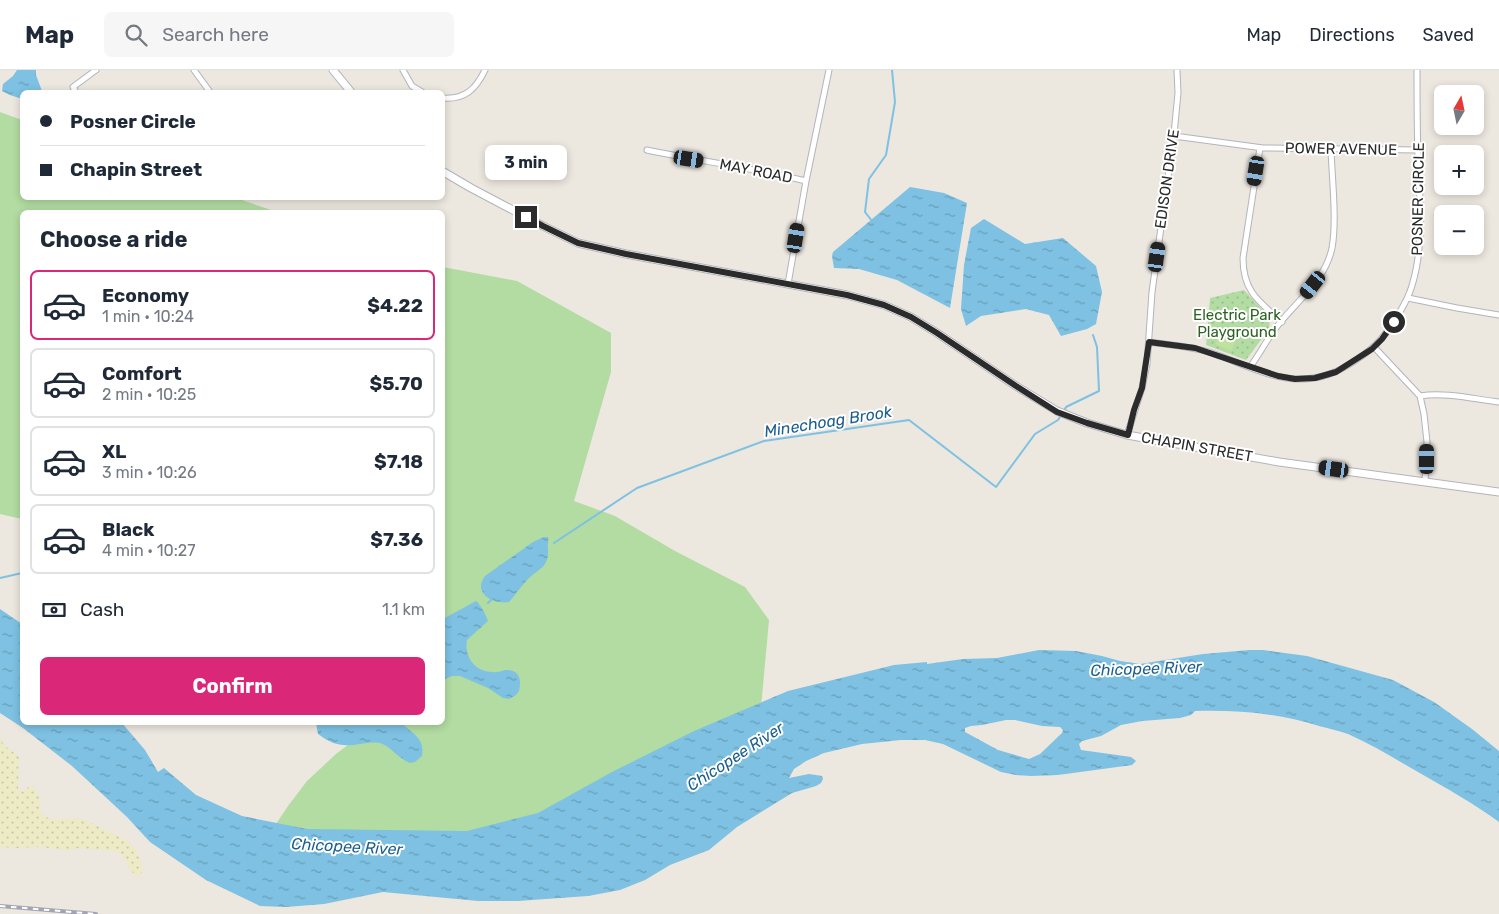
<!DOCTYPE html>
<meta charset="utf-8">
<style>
:root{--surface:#fff;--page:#f6f6f7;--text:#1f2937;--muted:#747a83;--line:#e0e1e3;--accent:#db2777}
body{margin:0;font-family:Rubik,sans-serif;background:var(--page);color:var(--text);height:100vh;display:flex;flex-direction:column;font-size:19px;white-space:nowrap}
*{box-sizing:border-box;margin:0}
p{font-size:16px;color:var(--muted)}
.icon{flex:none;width:28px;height:28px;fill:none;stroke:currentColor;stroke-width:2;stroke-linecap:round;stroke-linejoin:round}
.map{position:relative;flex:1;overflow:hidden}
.drawer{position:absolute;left:20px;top:140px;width:425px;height:515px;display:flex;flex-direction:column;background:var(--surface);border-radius:8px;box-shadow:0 2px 8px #0003}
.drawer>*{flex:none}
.hud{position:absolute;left:20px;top:20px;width:425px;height:110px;border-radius:8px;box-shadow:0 2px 8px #0003;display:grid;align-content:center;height:110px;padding:0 20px;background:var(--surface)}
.needle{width:32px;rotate:9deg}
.tools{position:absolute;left:1434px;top:15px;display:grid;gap:10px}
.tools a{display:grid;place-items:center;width:50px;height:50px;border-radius:8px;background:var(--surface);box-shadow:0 2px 8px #0003;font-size:25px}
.end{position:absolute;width:22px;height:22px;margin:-11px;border:6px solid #2b2b2b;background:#fff;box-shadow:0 0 0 2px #fff}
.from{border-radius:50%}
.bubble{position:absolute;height:35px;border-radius:8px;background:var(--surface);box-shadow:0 2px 8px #0003;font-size:16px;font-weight:700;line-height:35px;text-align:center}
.car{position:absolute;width:15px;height:30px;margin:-15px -8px;border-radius:6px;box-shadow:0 0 4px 1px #0007;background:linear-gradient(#222 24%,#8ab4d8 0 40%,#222 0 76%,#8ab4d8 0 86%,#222 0)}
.hud b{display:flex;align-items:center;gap:18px;height:48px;font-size:19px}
.hud b+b{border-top:1px solid var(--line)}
.hud i{width:12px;height:12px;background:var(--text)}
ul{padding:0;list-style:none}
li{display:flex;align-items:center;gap:15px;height:70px;margin:0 10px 8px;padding:0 10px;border:2px solid var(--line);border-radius:8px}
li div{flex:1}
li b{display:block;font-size:19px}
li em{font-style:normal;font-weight:700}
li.on{border-color:var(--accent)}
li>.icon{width:45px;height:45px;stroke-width:1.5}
h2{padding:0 20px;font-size:22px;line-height:60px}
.pay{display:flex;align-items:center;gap:12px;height:55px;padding:0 20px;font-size:19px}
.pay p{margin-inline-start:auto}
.primary-button{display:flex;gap:10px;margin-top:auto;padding:10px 20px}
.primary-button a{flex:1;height:58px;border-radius:8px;background:var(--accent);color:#fff;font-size:20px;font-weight:700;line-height:58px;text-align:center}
header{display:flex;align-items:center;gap:30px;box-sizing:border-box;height:70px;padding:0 25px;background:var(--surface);border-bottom:1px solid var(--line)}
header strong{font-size:24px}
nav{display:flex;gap:28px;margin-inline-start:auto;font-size:18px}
.search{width:350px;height:45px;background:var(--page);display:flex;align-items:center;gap:12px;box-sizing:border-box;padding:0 18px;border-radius:8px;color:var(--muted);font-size:19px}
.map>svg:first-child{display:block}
.grass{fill:#b2dca2}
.sand{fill:url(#sand-dots)}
.park{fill:url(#park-dots)}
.pitch{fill:#c1e29f}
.water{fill:url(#water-ripples);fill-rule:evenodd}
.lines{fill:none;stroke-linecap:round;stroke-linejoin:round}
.stream{stroke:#7ec1e2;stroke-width:2}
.minor-casing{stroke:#b3b4bd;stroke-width:7}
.secondary-casing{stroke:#b3b4bd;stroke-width:9}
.minor{stroke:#fff;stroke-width:5}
.secondary{stroke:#fff;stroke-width:7}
.rail-casing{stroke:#a2a4b3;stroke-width:4}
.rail{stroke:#fff;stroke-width:2;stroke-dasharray:5.5;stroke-linecap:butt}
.route{stroke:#2b2b2b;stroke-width:6}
.labels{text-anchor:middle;stroke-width:4;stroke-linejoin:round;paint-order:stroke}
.street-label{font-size:15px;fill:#2b2b2b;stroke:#fff}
.park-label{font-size:15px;fill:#2b6122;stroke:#fff}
.water-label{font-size:16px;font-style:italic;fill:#1c5f8f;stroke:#fff}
</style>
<header>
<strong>Map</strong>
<div class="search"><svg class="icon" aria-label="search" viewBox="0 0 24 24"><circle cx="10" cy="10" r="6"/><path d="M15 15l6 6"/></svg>Search here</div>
<nav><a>Map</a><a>Directions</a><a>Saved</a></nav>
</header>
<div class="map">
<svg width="1499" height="844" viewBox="0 0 1499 844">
<defs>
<pattern id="sand-dots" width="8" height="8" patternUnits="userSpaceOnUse" patternTransform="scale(1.25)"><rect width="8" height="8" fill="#edeac6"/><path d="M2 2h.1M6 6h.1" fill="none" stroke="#cbc9aa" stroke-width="1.8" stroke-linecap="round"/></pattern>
<pattern id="park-dots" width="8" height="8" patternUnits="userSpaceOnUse" patternTransform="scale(1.25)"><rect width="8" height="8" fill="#b2dca2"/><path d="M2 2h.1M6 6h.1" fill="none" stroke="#99bd8c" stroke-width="1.8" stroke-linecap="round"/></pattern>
<pattern id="water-ripples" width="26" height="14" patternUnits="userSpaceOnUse" patternTransform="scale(1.25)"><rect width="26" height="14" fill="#7ec1e2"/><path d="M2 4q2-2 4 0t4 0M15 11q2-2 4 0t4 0" fill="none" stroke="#679db7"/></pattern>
</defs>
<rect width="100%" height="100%" fill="#ece7df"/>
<path class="grass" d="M0,42L22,50V128H236L277,142H22V449L0,444Z
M443,197L517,211L611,263V302L574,431L615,446L675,481L745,517L769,550L761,637L500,765L272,760L288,736L307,711L336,684L377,653L442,652Z"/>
<path class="sand" d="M0,665L2,667L1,670C5,678 13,681 19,687L18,720L24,722L27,718L32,715C34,718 37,722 39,725C41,733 37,741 45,746C55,753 68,747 79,749C92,751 100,758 111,763C116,766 124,768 128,772C137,779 143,792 142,803L136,806L130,800L123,785L116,781L79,778L71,780L37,777L17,778L0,777Z"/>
<path class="park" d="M1244,220L1270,248L1269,259L1246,290L1206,275L1210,228Z"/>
<path class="pitch" d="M1221,261L1237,267L1231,281L1216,274Z"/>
<path class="water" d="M17,0H36V5L42,21L41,22H22V29L10,25L2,21L3,14L13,6Z
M910,117L944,123L967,133L950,238L897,210L859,199L834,198L832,186L833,182Z
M984,149L1025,174L1063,168L1096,196L1102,222L1096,254L1087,259L1061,266L1049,245L1026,239L981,246L966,256L961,239L964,195L971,158Z
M544,467H548C549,471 547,474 548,479C549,498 539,498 527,510C520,517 516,525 509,532C493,535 472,523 485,506L533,472Z
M476,531C480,533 487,547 488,551L467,570C464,587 475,602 493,602C497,603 501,601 505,600C519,599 522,609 519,621L516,625L509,629L503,628L488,618L460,606H452L443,610V549Z
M0,539L22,554V652L122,653L145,680L158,702L164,698L196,725L242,746L307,759L467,761L538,743L612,702L694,661L788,621L894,595L927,592V594L963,589L997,588L1039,580L1076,581L1102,586L1120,591L1140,594L1203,584L1250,580H1263L1307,586L1393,610L1434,632L1472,659L1499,681V752C1473,733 1446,718 1418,702C1395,689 1373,675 1348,664C1339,661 1328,658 1319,656C1277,643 1239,640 1195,641L1191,645L1180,648L1142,651L1121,655L1101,666L1082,671L1079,674L1081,680L1131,687L1136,691L1132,695L1058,705L1031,706L1016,705L1001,702L943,674L925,670H901L862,674L824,683L806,691L794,699L789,708L809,704L822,706L823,709L821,713L816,716L792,723L737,757L709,780L670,795L645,810L620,820L588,826L518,831H478L383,822L324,834L286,837L260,836L206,810L150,772L127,747L72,696L23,658L0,643ZM1006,650H1015L1042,656L1060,657L1063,660L1062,663L1040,684L1029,689L998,680L965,662V658L971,656L982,655Z
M316,653H402C412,664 425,667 422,686L415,692L410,693C399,689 390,676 380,673C373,672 367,673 360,674C342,677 333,675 318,664Z"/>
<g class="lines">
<path class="stream" d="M872,151L865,142L869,109L886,85L895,32L892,0
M1064,341L1066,337L1099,321L1097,277L1093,265
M554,473L637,418L764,371L909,350L996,417L1035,364L1058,350L1061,345
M0,508L22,503
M488,533L492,529"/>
<g class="minor-casing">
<path id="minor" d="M194,0L210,22
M403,0L412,16L422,22
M76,22L73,17L96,0
M442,28C465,30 476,19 485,0
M1174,66L1263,78L1418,80
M1260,78L1243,188C1243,221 1258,231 1282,252
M647,80C700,91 753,98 806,111
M788,214L806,111L829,0
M1408,228L1457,238L1499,245
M1149,272C1169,275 1189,276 1209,282C1237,291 1265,307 1296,309C1321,310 1339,302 1359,288C1375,277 1380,271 1391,256C1400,242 1409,228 1413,212C1424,174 1420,127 1418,87C1417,58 1417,29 1417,0
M1374,277L1420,326L1424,344L1427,372L1425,412
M1250,297C1259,285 1266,271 1275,259C1294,233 1325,212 1332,178C1337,150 1332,109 1331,79
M1420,326C1446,322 1473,329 1499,332
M1127,365L1142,318L1147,294L1152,222L1174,64L1178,23L1177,0"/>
</g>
<g class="secondary-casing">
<path id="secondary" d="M333,0L351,22
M442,101L471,118L543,156L578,173L626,184L847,225L884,235L911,247L937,263L1016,316L1057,341L1087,353L1127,365L1279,392L1499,422"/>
</g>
<use href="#minor" class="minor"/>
<use href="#secondary" class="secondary"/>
<g class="rail-casing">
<path id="rail" d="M0,836L96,844"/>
</g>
<use href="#rail" class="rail"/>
</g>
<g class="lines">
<path class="route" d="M526,147L543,156L578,173L626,184L847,225L884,235L911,247L937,263L1016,316L1057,342L1087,353L1128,365L1134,340L1142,318L1149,272L1195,278L1278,306L1295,309L1315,308L1336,302L1372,279L1382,269L1394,252"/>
</g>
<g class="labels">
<g class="street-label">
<text transform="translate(1341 79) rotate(1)" y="5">POWER AVENUE</text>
<text transform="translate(756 101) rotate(11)" y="5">MAY ROAD</text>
<text transform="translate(1167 109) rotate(-82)" y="5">EDISON DRIVE</text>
<text transform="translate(1418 129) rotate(-89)" y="5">POSNER CIRCLE</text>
<text transform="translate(1197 377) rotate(10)" y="5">CHAPIN STREET</text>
</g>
<g class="park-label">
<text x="1237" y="250">Electric Park<tspan x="1237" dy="17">Playground</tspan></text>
</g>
<g class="water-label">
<text transform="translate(828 351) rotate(-9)" y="6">Minechoag Brook</text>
<text transform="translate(1146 598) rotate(-2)" y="6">Chicopee River</text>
<text transform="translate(735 686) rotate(-33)" y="6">Chicopee River</text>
<text transform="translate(347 776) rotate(3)" y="6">Chicopee River</text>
</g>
</g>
</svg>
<div class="tools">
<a><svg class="needle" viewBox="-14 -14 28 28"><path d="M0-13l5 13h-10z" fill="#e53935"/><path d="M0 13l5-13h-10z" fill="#747a83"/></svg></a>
<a>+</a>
<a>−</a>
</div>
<i class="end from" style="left:1394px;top:252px"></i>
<i class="end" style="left:526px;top:147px"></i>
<div class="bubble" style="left:485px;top:75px;width:82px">3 min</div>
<i class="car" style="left:689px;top:89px;rotate:99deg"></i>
<i class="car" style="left:1256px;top:101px;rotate:189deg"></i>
<i class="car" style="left:796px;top:168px;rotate:9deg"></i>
<i class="car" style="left:1157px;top:187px;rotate:8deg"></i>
<i class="car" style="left:1313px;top:215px;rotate:218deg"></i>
<i class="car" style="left:1427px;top:389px;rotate:0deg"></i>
<i class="car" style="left:1334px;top:399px;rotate:278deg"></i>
<div class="hud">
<b><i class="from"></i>Posner Circle</b>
<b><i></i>Chapin Street</b>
</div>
<section class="drawer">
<h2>Choose a ride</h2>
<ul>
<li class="on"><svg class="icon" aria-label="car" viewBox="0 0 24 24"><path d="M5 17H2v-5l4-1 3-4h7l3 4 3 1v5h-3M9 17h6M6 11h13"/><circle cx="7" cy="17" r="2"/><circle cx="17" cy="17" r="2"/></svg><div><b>Economy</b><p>1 min · 10:24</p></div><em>$4.22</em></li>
<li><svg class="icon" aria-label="car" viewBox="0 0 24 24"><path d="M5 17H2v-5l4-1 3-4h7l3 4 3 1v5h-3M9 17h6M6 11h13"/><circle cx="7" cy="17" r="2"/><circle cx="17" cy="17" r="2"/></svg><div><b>Comfort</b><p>2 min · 10:25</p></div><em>$5.70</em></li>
<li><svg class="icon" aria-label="car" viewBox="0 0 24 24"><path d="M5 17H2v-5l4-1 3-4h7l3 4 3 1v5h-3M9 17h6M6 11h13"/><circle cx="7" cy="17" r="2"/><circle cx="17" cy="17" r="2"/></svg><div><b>XL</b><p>3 min · 10:26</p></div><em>$7.18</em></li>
<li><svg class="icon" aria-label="car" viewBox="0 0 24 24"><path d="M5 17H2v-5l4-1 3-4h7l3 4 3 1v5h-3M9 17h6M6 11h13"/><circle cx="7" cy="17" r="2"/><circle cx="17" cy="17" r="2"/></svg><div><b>Black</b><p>4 min · 10:27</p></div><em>$7.36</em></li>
</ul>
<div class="pay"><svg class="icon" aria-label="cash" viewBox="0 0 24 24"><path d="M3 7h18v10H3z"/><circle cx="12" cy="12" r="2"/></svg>Cash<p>1.1 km</p></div>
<div class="primary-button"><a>Confirm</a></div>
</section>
</div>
